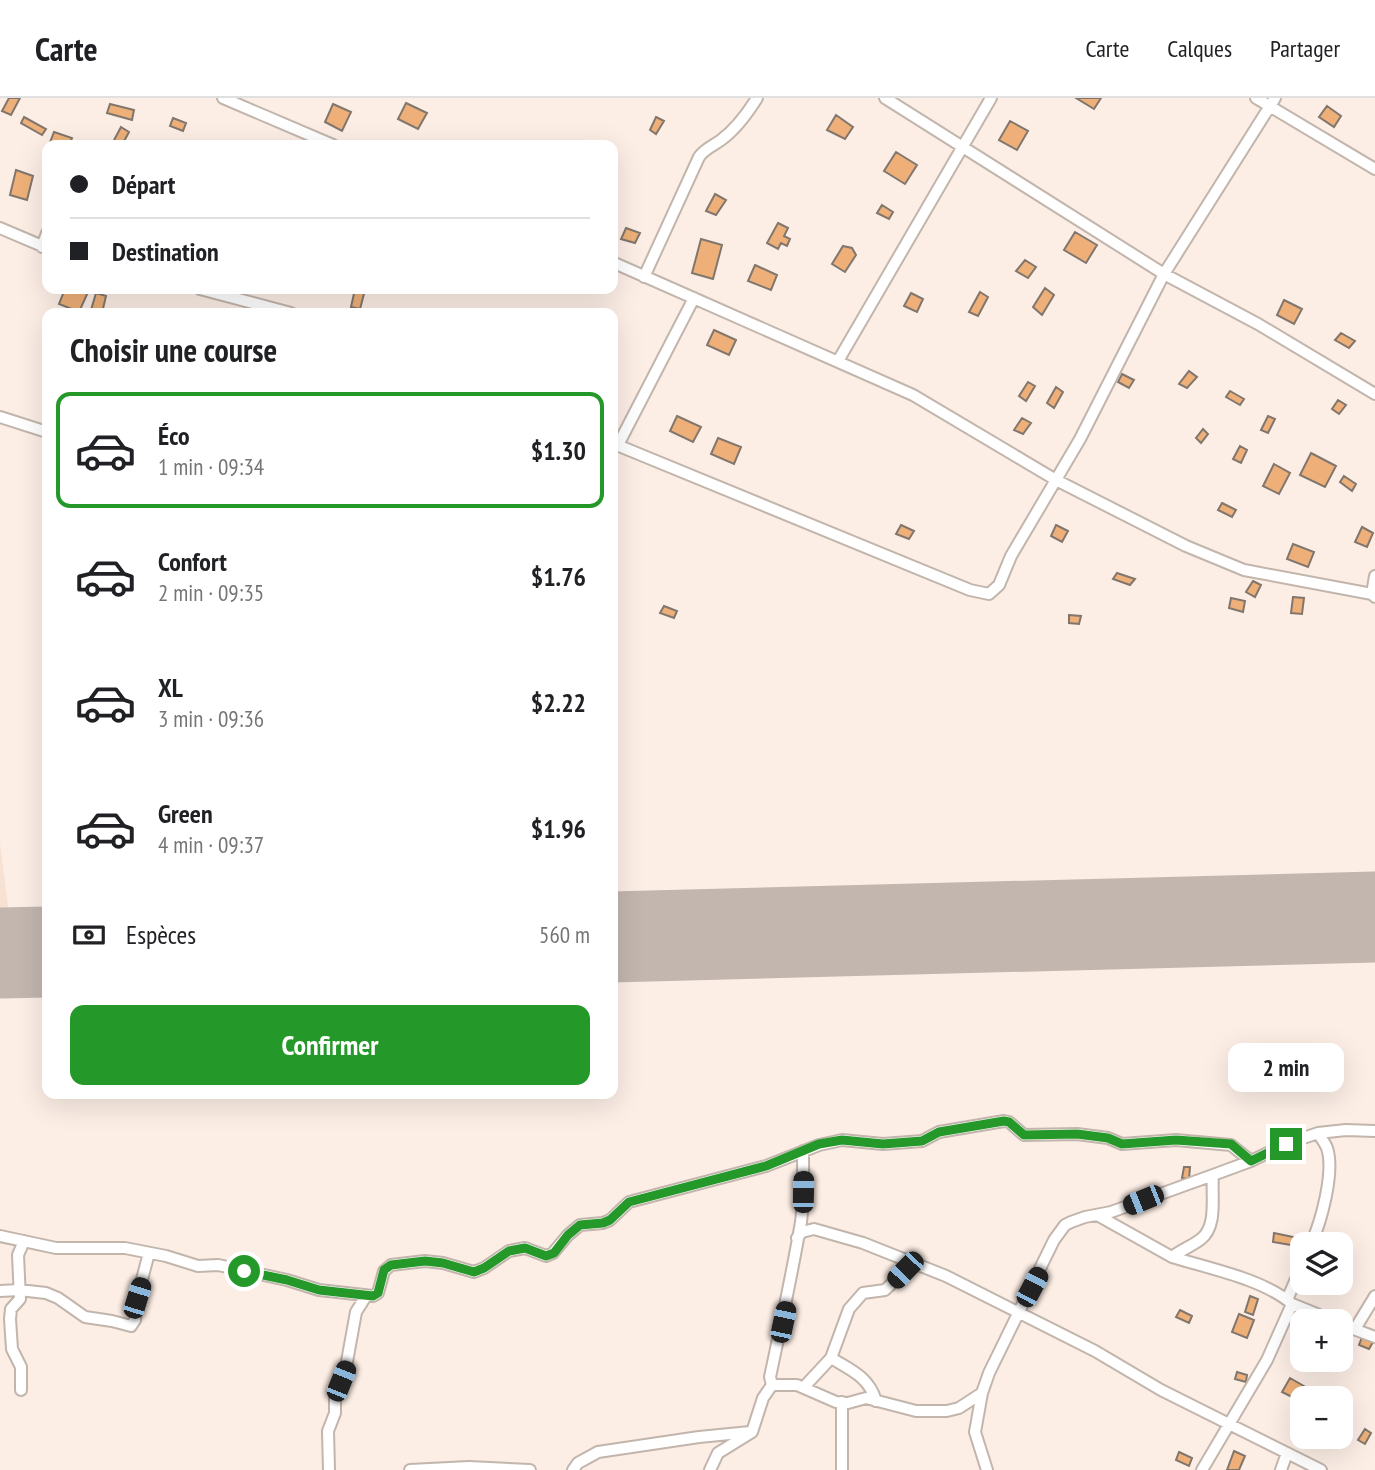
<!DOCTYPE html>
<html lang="fr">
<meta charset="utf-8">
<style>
:root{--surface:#fff;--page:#f6f6f6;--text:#202124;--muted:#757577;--line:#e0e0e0;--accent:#249929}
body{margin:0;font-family:"PT Sans Narrow",sans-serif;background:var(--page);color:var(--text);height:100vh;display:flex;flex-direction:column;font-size:26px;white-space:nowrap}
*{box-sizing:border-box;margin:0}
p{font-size:23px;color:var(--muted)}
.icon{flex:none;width:38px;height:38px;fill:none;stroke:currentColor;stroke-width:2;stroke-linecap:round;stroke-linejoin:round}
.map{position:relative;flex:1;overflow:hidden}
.sheet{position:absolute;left:42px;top:210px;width:576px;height:791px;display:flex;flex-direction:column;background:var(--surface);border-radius:14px;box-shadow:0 7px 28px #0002}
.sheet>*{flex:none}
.hud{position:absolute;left:42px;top:42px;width:576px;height:154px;border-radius:14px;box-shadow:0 7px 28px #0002;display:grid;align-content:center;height:154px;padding:0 28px;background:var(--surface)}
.tools{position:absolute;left:1290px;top:1134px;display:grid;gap:14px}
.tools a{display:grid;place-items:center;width:63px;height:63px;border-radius:14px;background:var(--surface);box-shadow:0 7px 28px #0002;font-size:35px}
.end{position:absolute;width:32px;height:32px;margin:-16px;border:9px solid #249929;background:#fff;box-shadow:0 0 0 4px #fff}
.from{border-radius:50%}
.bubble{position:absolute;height:49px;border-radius:14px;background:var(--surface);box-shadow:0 7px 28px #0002;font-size:23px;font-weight:700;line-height:49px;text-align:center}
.car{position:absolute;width:21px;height:42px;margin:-21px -10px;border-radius:9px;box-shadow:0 0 5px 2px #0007;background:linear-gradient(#222 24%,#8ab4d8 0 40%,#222 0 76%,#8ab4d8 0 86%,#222 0)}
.hud b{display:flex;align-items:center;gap:24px;height:66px;font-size:26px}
.hud b+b{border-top:2px solid var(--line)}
.hud i{width:18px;height:18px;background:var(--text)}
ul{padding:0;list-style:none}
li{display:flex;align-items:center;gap:21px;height:116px;margin:0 14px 10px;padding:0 14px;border:4px solid transparent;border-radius:14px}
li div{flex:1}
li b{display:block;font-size:26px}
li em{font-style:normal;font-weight:700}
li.current{border-color:var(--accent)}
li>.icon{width:63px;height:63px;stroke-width:1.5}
h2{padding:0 28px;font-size:32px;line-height:84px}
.pay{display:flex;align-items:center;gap:18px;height:77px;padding:0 28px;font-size:26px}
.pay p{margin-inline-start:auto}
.action{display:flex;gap:14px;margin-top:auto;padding:14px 28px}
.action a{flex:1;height:80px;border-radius:14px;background:var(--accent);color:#fff;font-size:28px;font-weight:700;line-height:80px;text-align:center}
header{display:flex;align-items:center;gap:42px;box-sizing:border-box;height:98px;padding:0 35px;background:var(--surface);border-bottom:2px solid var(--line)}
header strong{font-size:33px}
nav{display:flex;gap:38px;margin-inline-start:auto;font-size:24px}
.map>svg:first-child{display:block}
.built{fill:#f6e1d3}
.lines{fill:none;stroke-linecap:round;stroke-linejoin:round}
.runway{stroke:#c2b6af;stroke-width:91}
.building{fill:#eeb078;stroke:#81766d;stroke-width:2}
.street-casing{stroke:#c2b5ac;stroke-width:14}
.street{stroke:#fff;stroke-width:10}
.route{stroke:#249929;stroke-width:9}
</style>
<header>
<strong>Carte</strong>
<nav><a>Carte</a><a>Calques</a><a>Partager</a></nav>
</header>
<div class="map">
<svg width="1375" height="1372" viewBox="0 0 1375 1372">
<rect width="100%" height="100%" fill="#fceee5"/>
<path class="built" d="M0,745L11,832H0Z"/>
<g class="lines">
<path class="runway" d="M612,839L1375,819
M0,855L47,854"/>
</g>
<path class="building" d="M9,0H20L11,17L2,13Z
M1076,0H1101L1094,11Z
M406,5L427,15L418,31L398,21Z
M110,6L134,12L132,22L107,15Z
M333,6L351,14L342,33L325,24Z
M1327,8L1341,18L1334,29L1319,19Z
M836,17L853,29L845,41L827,32Z
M24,19L46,31L42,37L21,25Z
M656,19L664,23L656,36L650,32Z
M173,20L186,25L183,33L170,28Z
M1010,23L1028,33L1017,52L999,42Z
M121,29L129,34L122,47H119L113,44Z
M54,34L72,40L69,47H49Z
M896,54L917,67L905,86L884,73Z
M16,72L33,78L27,102L10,97Z
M715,96L726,102L716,117L706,113Z
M882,107L893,114L889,121L877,115Z
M778,125L788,130L784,138L790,141L787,148L781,145L778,151L767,145Z
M626,130L640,135L635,145L621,141Z
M1075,134L1097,147L1086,165L1064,152Z
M701,141L722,147L713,181L692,175Z
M843,148L852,150L856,157L845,174L832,166Z
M1025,162L1036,169L1028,180L1016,173Z
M755,167L777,177L771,192L748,183Z
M1045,190L1054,197L1042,217L1033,209Z
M65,191L89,192L79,214L59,206Z
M355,191L365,192L360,211L351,209Z
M980,194L988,199L978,218L969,214Z
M96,195L106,198L102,215L91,212Z
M911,195L923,201L917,214L904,208Z
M1284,202L1302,211L1294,226L1277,217Z
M714,232L736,242L729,257L707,247Z
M1341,235L1355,243L1349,250L1335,242Z
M1189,273L1197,279L1187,290L1179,286Z
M1122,276L1134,282L1129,290L1118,284Z
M1028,284L1035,288L1026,303L1019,298Z
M1056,289L1063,294L1054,310L1047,305Z
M1230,293L1244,301L1240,307L1226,299Z
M1338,302L1346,307L1339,316L1332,311Z
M677,318L701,329L693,344L670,333Z
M1268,318L1275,321L1268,335L1261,332Z
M1022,320L1031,325L1023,336L1014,332Z
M1203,331L1208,336L1201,345L1196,340Z
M718,340L741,349L734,366L711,356Z
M1240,348L1247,352L1241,365L1233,361Z
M1311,355L1336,368L1325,389L1300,377Z
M1274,366L1290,375L1279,396L1263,388Z
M1344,378L1356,386L1352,393L1340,384Z
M1222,405L1236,412L1232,419L1218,412Z
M901,427L914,433L909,441L896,436Z
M1056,427L1068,433L1062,444L1051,438Z
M1362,429L1373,435L1367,449L1355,444Z
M1293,446L1314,454L1308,469L1287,461Z
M1117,475L1135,481L1130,487L1113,481Z
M1253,483L1261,487L1255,499L1246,494Z
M1293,499L1304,500L1302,516L1291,515Z
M1231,500L1245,503L1243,514L1229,510Z
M664,508L677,513L674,520L660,515Z
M1069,517L1081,518L1079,526L1069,525Z
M1184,1069H1190L1189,1081L1182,1080Z
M1274,1135L1298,1140L1297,1148L1273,1144Z
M1250,1198L1258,1201L1253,1217L1245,1214Z
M1180,1212L1192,1218L1189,1225L1176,1219Z
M1239,1216L1254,1222L1247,1240L1232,1234Z
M1362,1239L1373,1244L1369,1251L1359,1247Z
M1237,1274L1247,1277L1246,1284L1235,1281Z
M1290,1280L1309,1291L1302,1300V1304L1282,1294Z
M1340,1305L1351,1311L1346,1321L1340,1318Z
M1365,1331L1371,1335L1365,1346L1358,1342Z
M1234,1353L1245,1358L1239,1372H1227Z
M1179,1354L1192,1360L1189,1368L1176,1362Z"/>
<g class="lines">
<g class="street-casing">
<path id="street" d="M223,0L333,47
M885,0L1164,176L1258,226L1375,296
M1256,0L1375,71
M0,130L47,150
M42,149L47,135
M612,164L913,297L1056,382L1186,448L1244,472L1372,496L1375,499
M644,179L699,59C704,51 713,48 721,42C736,31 747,16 757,0
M200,191L291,215
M838,263L991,0
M0,319L47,334
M612,345L970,492L989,496L999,487L1011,458L1080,341L1164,176L1275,0
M618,347L694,200
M1372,496L1375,478
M1097,1117L1172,1159C1181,1152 1192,1148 1201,1141C1218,1128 1211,1097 1213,1077
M0,1138L56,1150H125L166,1158L198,1168L218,1167L287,1182L319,1192L373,1198L378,1195L384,1173L391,1167L425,1163L443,1165L474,1174L484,1170L509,1153L525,1150L546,1158L553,1155L568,1137L580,1127L603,1125L610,1122L629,1104L766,1068L819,1047L842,1042L883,1046L922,1043L939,1034L1004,1023L1009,1024L1024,1037L1077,1036L1108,1040L1122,1046L1176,1042L1231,1047L1251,1063
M797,1140L802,1134L814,1131L863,1145L946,1178L1095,1253L1161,1292L1321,1372
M1311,1146C1321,1124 1335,1074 1327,1050C1325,1045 1321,1040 1318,1035
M1172,1159C1207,1170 1264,1181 1292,1206
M0,1193L19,1192L46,1195L58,1200L85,1219L112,1223L131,1228L135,1222L137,1200L149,1155
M1287,1202L1302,1167
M1340,1226L1375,1239
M1355,1231L1375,1198
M831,1260C851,1272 869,1279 876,1303
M772,1287H797L836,1304L848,1305L866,1300L916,1313H947L959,1310L982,1295L989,1275L1054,1142L1065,1127L1071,1124L1085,1119L1111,1114L1213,1077L1251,1063L1286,1046L1318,1035L1346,1032L1375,1033
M804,1289L831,1260L849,1211L863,1195L885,1192L914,1164
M21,1292V1269L12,1251L10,1221L11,1211L20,1201L18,1157L24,1143
M982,1295L975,1334L987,1372
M842,1304V1372
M329,1372L328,1333L335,1315V1295L346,1269L356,1214L366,1198
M410,1372L469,1369L530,1372
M573,1372L578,1365L598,1354L699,1339L750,1334
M710,1372L718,1355L752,1334L763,1300L772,1287L770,1279C781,1227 792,1176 801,1124C804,1101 803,1076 803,1053
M1202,1372L1267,1262L1292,1206L1334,1223
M1281,1372L1287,1355"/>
</g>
<use href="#street" class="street"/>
</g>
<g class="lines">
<path class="route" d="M244,1173L287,1182L319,1192L373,1198L378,1195L384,1172L391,1167L425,1163L443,1165L474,1174L484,1170L509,1153L525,1150L546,1158L554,1155L568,1137L580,1127L603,1125L610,1122L629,1104L766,1068L819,1046L842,1042L883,1046L922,1043L939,1034L1004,1023L1009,1024L1024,1037L1077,1036L1108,1040L1122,1046L1176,1042L1231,1046L1251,1063L1286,1046"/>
</g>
</svg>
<div class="tools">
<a><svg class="icon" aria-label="layers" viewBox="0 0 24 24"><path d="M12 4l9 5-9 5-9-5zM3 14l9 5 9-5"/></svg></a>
<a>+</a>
<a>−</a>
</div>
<i class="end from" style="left:244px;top:1173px"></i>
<i class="end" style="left:1286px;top:1046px"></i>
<div class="bubble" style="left:1228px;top:945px;width:116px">2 min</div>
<i class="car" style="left:803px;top:1094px;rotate:1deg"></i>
<i class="car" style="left:1143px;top:1102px;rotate:248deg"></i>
<i class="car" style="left:905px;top:1172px;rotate:224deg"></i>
<i class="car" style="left:1032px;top:1189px;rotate:28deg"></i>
<i class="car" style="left:137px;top:1200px;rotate:17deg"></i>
<i class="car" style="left:783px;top:1224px;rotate:12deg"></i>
<i class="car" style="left:341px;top:1283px;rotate:22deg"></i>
<div class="hud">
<b><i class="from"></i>Départ</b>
<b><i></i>Destination</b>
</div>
<section class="sheet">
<h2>Choisir une course</h2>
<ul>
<li class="current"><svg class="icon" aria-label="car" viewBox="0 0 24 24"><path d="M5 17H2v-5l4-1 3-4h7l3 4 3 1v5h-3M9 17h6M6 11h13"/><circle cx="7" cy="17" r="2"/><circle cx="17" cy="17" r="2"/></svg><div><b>Éco</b><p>1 min · 09:34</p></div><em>$1.30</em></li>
<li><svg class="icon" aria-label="car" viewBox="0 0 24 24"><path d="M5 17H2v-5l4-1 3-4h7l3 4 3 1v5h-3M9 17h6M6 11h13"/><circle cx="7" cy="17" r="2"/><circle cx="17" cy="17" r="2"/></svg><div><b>Confort</b><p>2 min · 09:35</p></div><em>$1.76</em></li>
<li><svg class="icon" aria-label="car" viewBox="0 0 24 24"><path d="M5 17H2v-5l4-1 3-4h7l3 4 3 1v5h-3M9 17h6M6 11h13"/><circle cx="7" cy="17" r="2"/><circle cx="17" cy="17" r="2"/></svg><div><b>XL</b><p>3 min · 09:36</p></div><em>$2.22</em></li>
<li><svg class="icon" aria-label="car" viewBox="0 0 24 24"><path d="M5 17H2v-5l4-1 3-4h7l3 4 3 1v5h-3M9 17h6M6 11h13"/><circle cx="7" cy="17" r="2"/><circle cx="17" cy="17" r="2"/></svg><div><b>Green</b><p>4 min · 09:37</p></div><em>$1.96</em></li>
</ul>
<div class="pay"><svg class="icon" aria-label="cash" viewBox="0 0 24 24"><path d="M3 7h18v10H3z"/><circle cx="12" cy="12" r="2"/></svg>Espèces<p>560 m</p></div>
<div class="action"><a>Confirmer</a></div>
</section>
</div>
